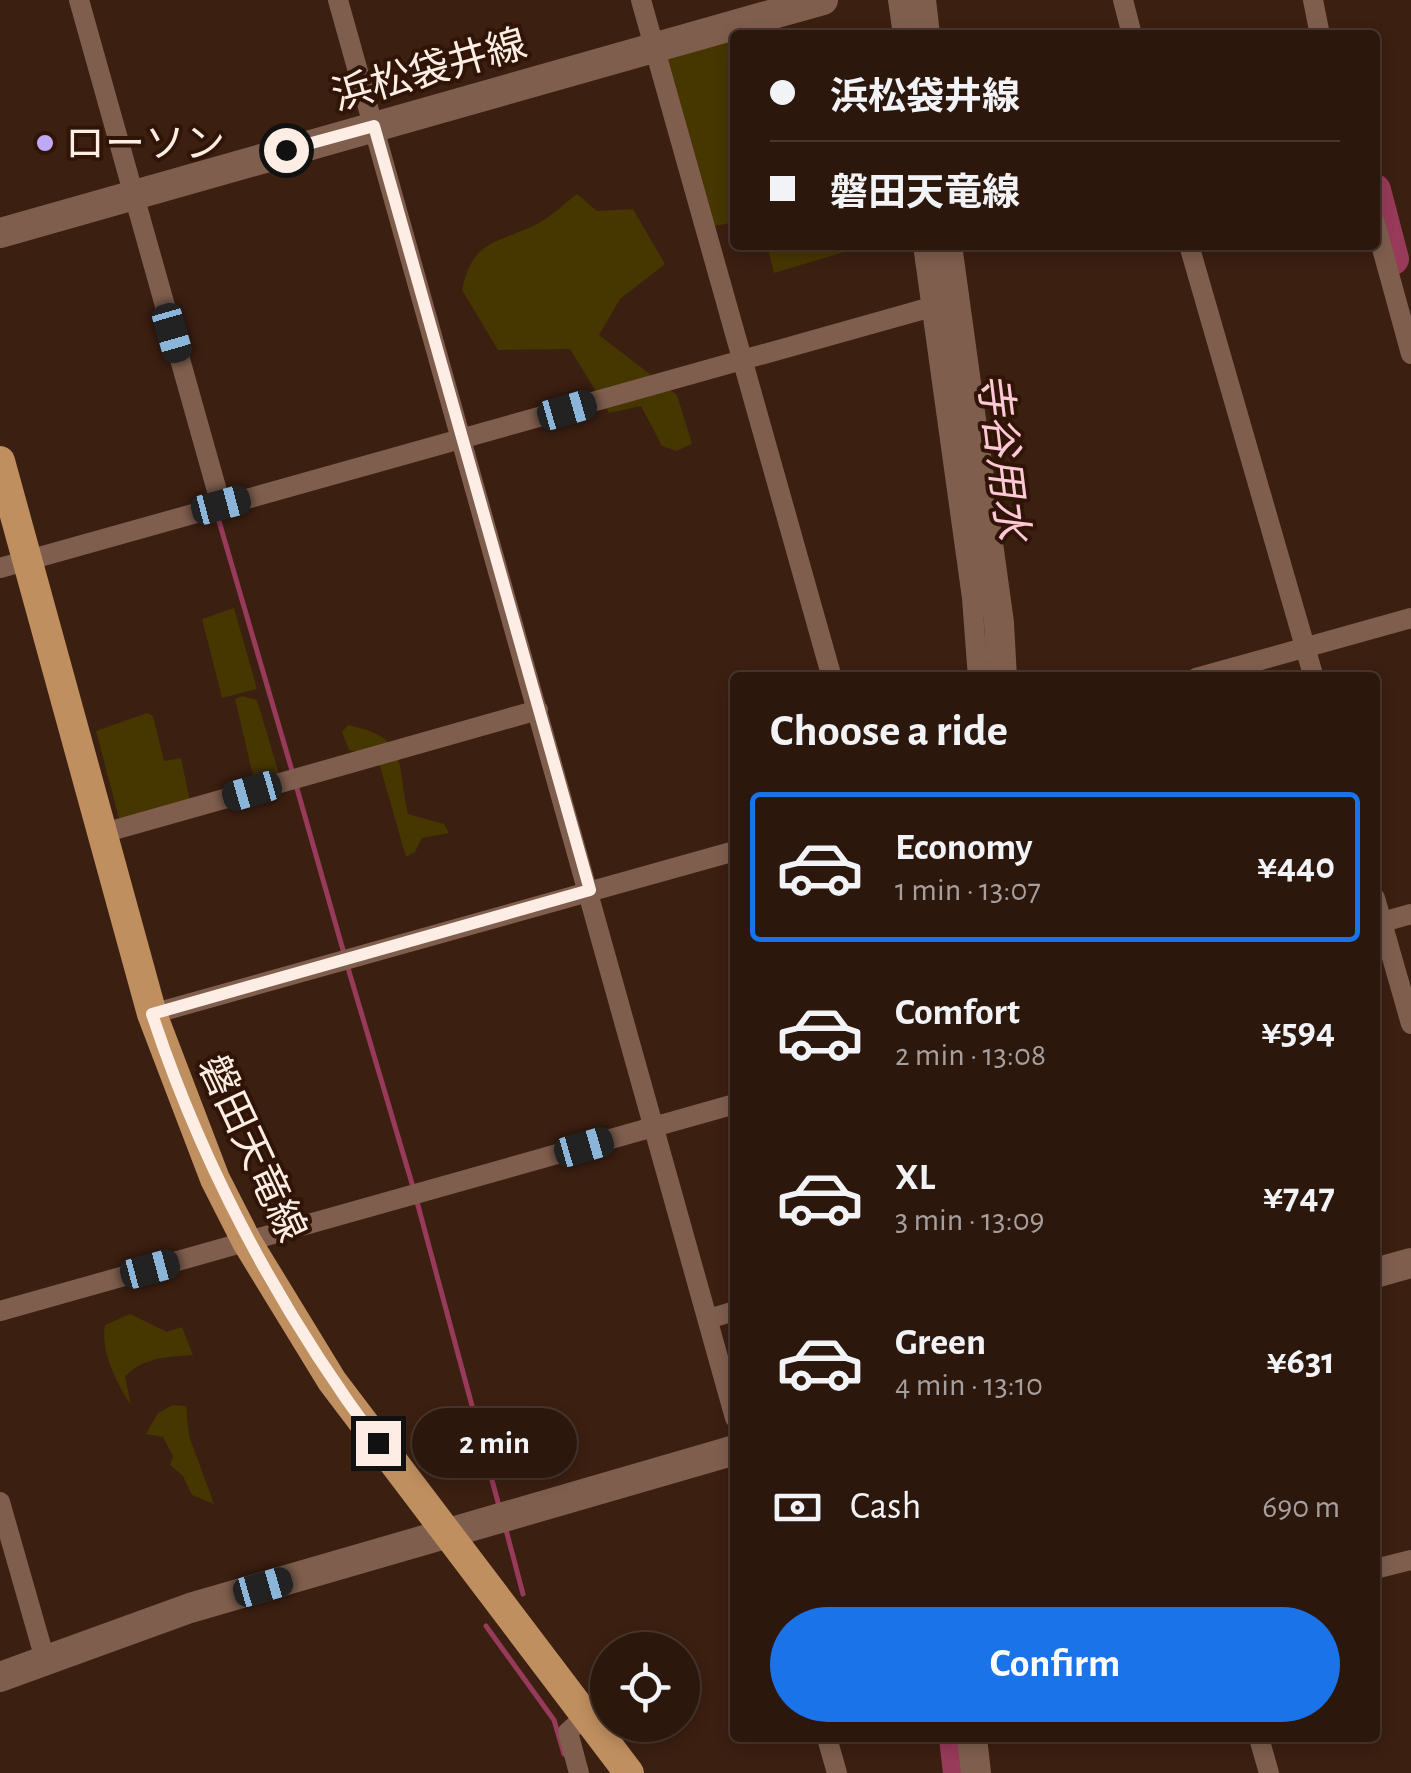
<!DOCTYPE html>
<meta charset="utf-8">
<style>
:root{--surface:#2c170d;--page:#342016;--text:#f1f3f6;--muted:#a69f9d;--line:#48362e;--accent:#1a73e8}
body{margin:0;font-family:"Alegreya Sans","Noto Sans JP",sans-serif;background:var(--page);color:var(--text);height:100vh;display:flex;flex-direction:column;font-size:38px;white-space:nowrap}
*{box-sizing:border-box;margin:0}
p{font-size:32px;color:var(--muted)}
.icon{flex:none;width:55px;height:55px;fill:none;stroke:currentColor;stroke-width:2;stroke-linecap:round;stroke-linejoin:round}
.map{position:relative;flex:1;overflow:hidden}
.panel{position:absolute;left:730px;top:672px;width:650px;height:1070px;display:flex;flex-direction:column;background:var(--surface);border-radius:10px;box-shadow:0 5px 15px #0003,0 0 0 2px var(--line)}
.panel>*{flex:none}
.top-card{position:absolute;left:730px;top:30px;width:650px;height:220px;border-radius:10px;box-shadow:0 5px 15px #0003,0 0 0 2px var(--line);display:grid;align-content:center;height:220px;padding:0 40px;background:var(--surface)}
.fabs{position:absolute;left:590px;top:1632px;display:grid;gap:20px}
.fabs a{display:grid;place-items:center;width:110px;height:110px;border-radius:50%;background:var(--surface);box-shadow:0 5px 15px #0003,0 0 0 2px var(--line);font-size:50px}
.end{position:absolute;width:45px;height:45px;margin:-22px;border:12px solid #fdede5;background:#111;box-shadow:0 0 0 5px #111}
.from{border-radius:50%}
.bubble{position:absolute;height:70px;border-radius:35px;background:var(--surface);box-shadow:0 5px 15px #0003,0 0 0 2px var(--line);font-size:32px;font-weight:700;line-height:70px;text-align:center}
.car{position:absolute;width:30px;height:60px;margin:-30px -15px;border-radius:12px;box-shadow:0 0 8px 2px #0007;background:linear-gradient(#222 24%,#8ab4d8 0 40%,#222 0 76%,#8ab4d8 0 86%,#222 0)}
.top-card b{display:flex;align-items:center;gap:35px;height:95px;font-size:38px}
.top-card b+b{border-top:2px solid var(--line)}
.top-card i{width:25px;height:25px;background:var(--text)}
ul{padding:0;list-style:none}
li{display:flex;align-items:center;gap:30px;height:150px;margin:0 20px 15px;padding:0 20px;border:5px solid transparent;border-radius:10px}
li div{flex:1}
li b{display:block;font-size:38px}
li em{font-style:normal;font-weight:700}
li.selected{border-color:var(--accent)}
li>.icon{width:90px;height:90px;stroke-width:1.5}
h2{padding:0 40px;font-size:45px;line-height:120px}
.pay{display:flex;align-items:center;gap:25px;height:110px;padding:0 40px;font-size:38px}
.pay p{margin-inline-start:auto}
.primary-button{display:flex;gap:20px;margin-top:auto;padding:20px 40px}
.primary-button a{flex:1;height:115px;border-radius:60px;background:var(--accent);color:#fff;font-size:40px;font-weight:700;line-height:115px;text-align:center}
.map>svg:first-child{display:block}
.green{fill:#463600}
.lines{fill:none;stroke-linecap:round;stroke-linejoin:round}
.stream{stroke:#983a5a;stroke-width:5}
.river{stroke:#983a5a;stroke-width:32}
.street{stroke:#7f5e4e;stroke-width:20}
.secondary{stroke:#7f5e4e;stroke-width:30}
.primary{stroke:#bf8f5f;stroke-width:30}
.route{stroke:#fdede5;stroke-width:12}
.poi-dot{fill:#bda9f5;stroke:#301507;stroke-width:4}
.labels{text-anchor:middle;stroke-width:8;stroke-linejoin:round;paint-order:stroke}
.street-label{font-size:40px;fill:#fdede5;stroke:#301507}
.poi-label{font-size:40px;fill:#fdede5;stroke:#301507;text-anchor:start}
.water-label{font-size:42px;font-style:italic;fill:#ffc8d6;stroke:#301507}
</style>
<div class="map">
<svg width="1411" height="1773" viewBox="0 0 1411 1773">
<rect width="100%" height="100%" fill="#3b1f11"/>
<path class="green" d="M735,35V222L705,228L654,47Z
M577,194L597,211L633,209L665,264L620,299L599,335L677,395L692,444L676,451L662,446L641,406L609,413L570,349L498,350L462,290C473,237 499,244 539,223C553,215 565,203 577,194Z
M767,245H860L861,247L774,273Z
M234,608L257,689L222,698L202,619Z
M242,696L257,700L280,777L255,784L235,699Z
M147,713L153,716L164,761L181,758L190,801L120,822L96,731Z
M348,725C409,738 396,760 408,814L444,824L449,833L422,838L415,852L406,857L377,756L349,750L342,732Z
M130,1314L167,1332L182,1327L193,1355C168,1357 142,1357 125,1377L131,1405C117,1384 100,1351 105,1325Z
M173,1405L186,1406L189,1436L214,1504L192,1495L183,1476L170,1465L173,1456L163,1437L146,1434L158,1413Z"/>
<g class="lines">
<path class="stream" d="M216,511L293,774
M296,785L345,957
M348,968L413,1187
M416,1198L499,1506
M505,1526L523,1594
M486,1626L554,1720L564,1754"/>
<path class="river" d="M1375,190L1393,259
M955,1738L959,1773"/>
<path class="street" d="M79,0L221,505
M338,0L735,1418
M641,0L832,678
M898,0L903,35
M1123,0L1132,35
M1313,0L1320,35
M1375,223L1411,354
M923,245L972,598L978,678
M1189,245L1314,678
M0,568L953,301
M1196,678L1411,618
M100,834L538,710
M1375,898L1411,1024
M1375,924L1411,914
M152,1014L735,851
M0,1311L735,1104
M708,1319L735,1311
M0,1502L46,1663
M1375,1569L1411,1560
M827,1738L837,1773
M1259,1738L1269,1773
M579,1773L568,1732L586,1716"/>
<path class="secondary" d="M921,0L925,35
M0,233L823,0
M947,245L999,623L1002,678
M1375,1273L1411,1263
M0,1677L190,1608L735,1450
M972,1738L976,1773"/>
<path class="primary" d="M0,461L152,1014L215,1179L247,1242L332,1381L629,1773"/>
</g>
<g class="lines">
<path class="route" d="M286,150L374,126L590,890L152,1014C204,1171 280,1311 378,1443"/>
</g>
<circle class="poi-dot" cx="45" cy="143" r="10"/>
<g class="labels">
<g class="street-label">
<text transform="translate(429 69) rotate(-16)" y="14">浜松袋井線</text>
<text transform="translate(253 1148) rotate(65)" y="14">磐田天竜線</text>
</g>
<g class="poi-label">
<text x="65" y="157">ローソン</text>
</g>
<g class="water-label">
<text transform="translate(1004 456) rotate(83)" y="15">寺谷用水</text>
</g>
</g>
</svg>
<div class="fabs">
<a><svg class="icon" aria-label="locate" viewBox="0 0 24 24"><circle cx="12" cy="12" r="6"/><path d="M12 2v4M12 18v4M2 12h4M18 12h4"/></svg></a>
</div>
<i class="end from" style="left:286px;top:150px"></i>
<i class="end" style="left:378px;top:1443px"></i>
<div class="bubble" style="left:412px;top:1408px;width:165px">2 min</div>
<i class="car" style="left:172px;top:333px;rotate:164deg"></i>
<i class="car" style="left:567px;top:410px;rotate:74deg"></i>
<i class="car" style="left:221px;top:505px;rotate:75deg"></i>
<i class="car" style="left:252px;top:791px;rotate:254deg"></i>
<i class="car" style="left:584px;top:1147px;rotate:74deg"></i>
<i class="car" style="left:150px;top:1269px;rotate:75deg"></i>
<i class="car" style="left:263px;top:1587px;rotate:74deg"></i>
<div class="top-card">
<b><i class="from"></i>浜松袋井線</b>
<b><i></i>磐田天竜線</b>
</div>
<section class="panel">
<h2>Choose a ride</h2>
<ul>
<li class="selected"><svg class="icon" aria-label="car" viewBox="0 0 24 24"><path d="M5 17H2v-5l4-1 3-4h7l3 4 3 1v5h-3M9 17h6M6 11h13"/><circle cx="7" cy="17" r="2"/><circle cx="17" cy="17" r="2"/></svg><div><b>Economy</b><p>1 min · 13:07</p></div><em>¥440</em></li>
<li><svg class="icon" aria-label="car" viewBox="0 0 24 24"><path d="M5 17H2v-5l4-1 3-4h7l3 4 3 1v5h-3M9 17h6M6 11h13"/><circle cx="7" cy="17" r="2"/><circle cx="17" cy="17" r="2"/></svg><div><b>Comfort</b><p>2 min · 13:08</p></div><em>¥594</em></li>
<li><svg class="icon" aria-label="car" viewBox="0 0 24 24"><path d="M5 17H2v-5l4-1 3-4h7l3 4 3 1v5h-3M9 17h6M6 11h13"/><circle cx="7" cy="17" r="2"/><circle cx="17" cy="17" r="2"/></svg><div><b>XL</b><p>3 min · 13:09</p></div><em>¥747</em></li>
<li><svg class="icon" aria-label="car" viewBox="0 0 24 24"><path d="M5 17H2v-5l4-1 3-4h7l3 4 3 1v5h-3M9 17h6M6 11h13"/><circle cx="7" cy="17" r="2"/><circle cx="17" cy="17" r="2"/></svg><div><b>Green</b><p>4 min · 13:10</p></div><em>¥631</em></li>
</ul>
<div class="pay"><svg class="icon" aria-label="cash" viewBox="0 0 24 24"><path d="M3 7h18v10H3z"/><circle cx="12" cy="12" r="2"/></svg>Cash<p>690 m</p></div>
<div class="primary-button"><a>Confirm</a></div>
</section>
</div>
